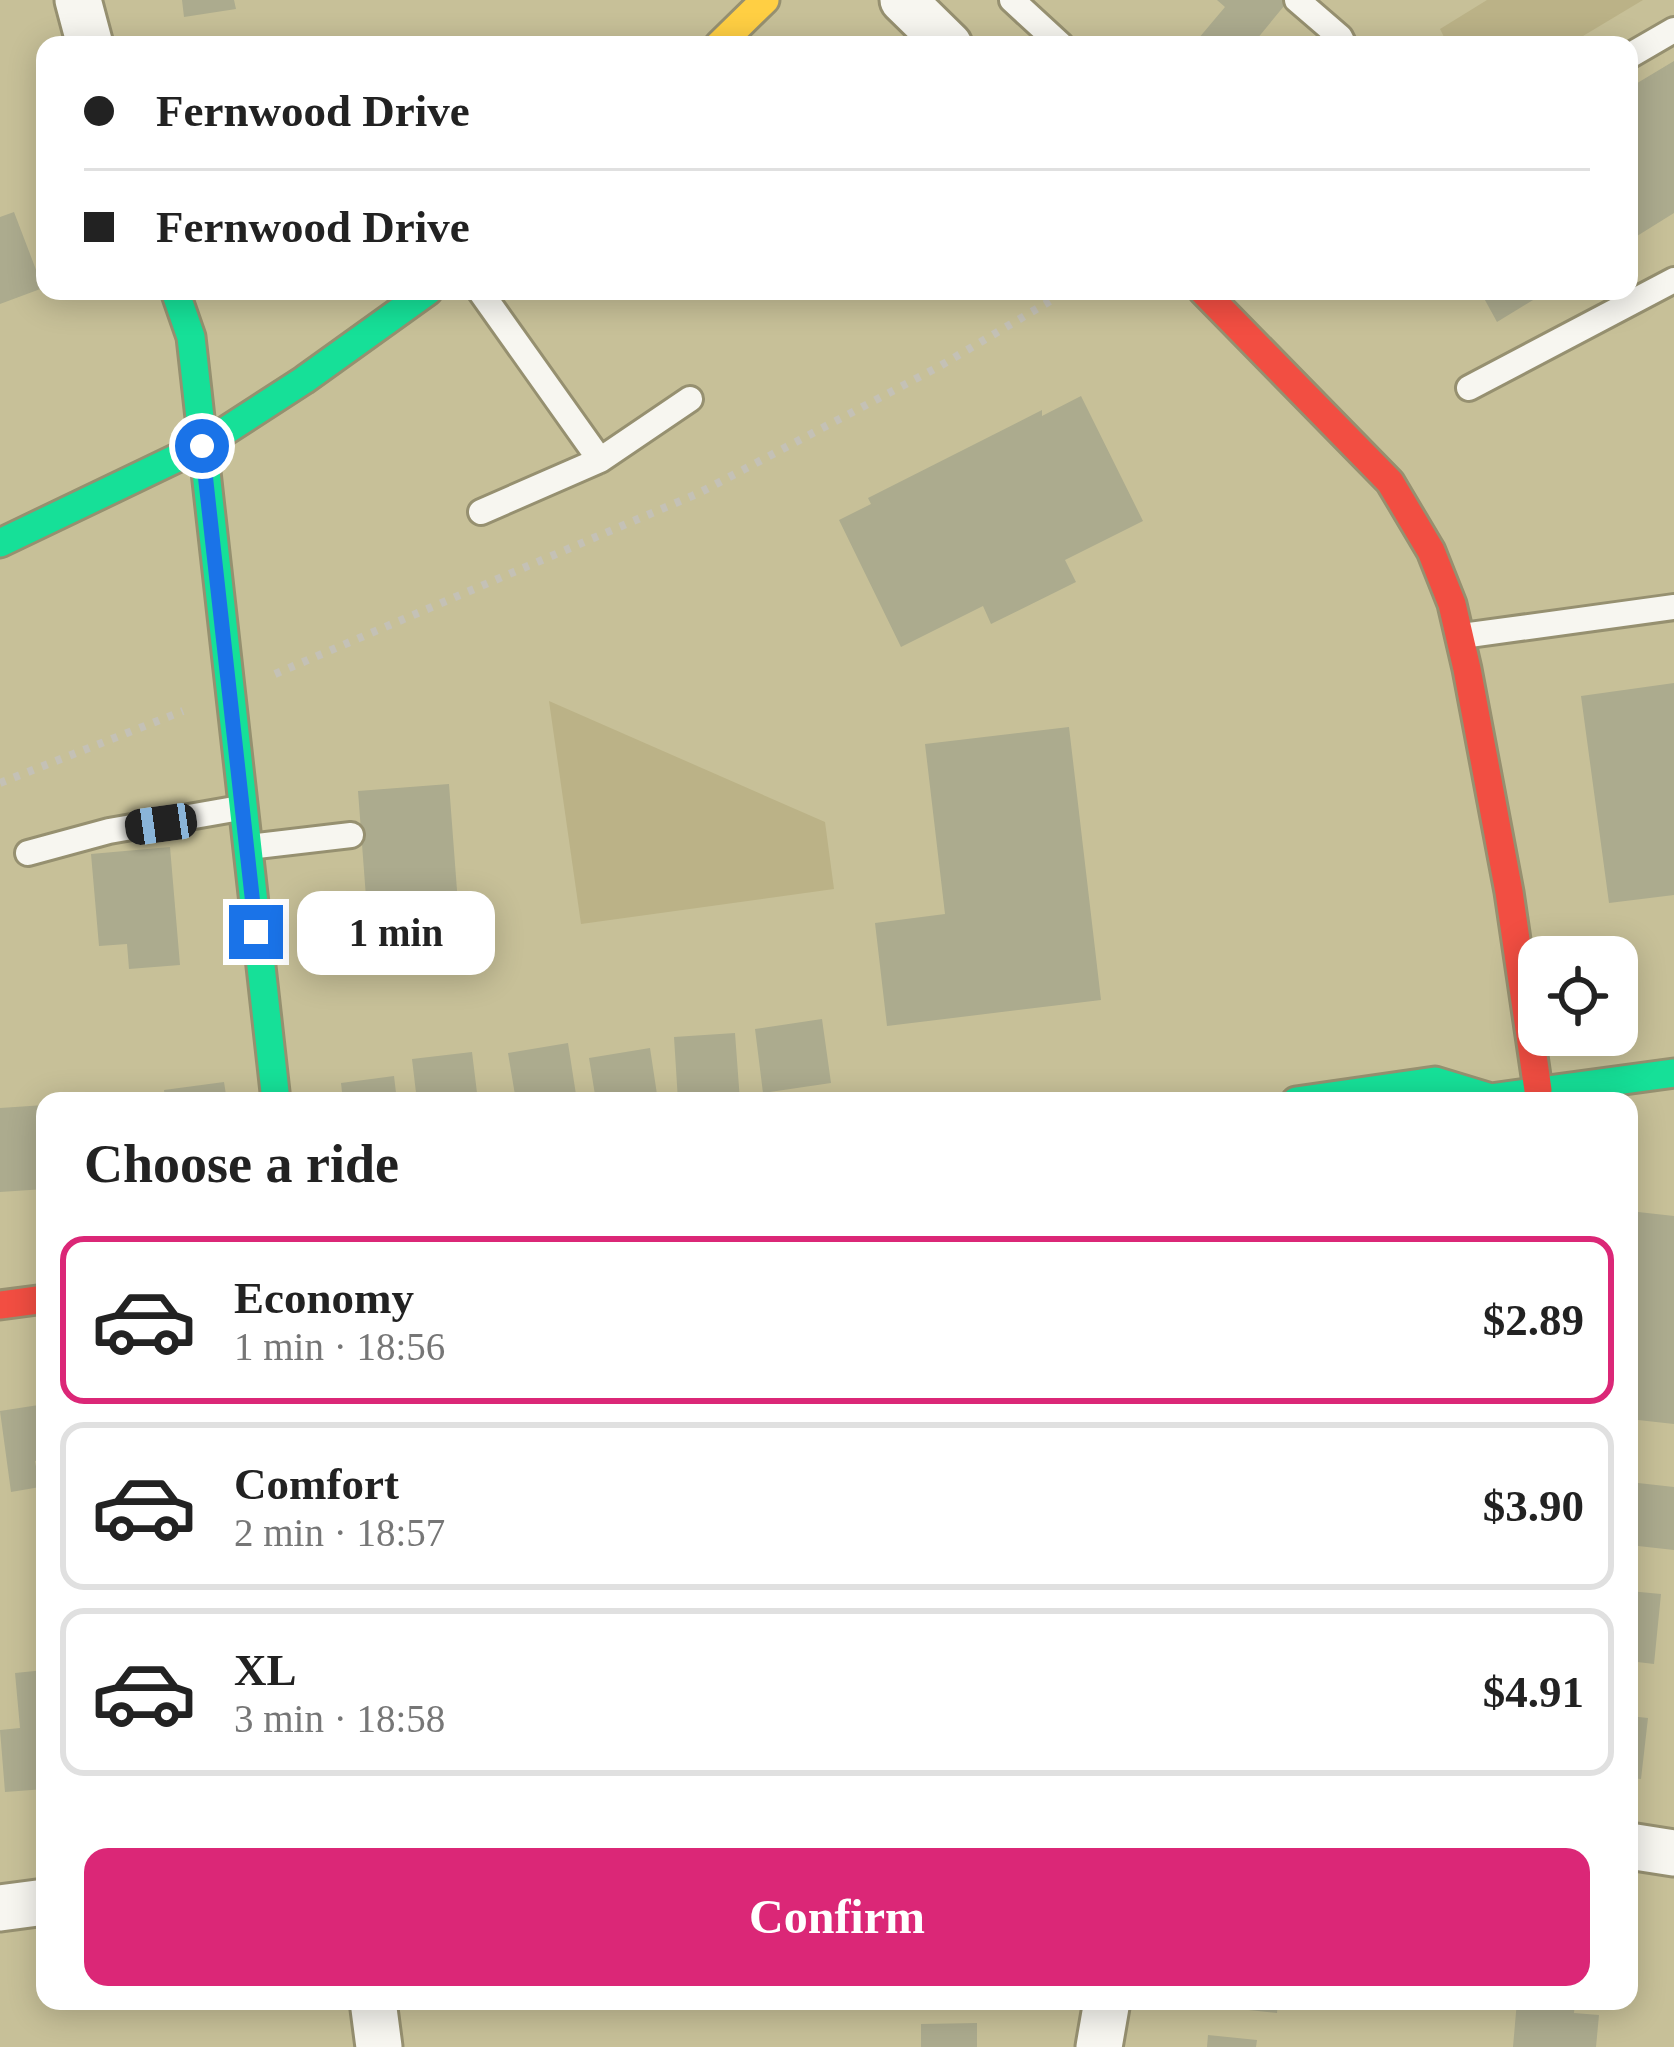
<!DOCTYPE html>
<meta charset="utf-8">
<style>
:root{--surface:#fff;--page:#f6f6f6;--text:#222;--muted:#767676;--line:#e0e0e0;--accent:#db2777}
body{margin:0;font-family:Georgia,serif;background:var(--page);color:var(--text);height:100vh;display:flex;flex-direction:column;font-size:45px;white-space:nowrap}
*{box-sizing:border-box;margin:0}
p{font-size:39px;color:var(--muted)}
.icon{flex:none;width:66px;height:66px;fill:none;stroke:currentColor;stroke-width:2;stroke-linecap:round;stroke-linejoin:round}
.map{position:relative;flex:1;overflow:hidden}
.drawer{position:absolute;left:36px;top:1092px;width:1602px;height:918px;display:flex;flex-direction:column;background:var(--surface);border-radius:24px;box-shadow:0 6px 30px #0003}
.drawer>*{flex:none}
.guide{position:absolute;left:36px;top:36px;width:1602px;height:264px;border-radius:24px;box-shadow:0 6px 30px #0003;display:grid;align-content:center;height:264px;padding:0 48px;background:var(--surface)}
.controls{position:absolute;left:1518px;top:936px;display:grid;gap:24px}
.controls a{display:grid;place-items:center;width:120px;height:120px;border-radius:24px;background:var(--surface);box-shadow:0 6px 30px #0003;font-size:60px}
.end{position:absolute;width:54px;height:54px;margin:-27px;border:15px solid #1a73e8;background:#fff;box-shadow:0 0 0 6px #fff}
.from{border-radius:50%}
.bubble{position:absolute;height:84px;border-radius:24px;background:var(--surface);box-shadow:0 6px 30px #0003;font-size:39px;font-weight:600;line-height:84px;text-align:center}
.car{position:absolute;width:36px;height:72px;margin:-36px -18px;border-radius:15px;box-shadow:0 0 9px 3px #0007;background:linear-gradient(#222 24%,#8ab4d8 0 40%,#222 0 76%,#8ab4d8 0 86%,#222 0)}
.guide b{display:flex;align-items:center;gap:42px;height:114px;font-size:45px}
.guide b+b{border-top:3px solid var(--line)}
.guide i{width:30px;height:30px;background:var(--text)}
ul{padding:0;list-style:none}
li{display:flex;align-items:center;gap:36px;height:168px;margin:0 24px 18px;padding:0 24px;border:6px solid var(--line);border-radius:24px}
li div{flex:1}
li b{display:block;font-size:45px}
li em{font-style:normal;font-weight:600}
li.current{border-color:var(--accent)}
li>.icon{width:108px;height:108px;stroke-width:1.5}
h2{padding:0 48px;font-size:54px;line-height:144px}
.action{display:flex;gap:24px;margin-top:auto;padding:24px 48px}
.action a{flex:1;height:138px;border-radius:24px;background:var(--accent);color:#fff;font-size:48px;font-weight:600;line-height:138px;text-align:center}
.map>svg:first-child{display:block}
.green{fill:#bbb287}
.building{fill:#acab8e}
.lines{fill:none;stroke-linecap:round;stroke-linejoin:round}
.lane-casing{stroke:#969070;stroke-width:30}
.street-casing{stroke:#969070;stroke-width:51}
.fast-casing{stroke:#969070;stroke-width:33}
.slow-casing{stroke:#969070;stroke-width:33}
.jam-casing{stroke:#969070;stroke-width:33}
.path{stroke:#c4c1b6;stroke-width:8;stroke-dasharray:6 9;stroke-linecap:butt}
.lane{stroke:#f7f6f0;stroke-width:24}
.street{stroke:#f7f6f0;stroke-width:45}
.fast{stroke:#16e098;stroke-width:27}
.slow{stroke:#ffcf43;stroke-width:27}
.jam{stroke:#f24e42;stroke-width:27}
.route{stroke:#1a73e8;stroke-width:15}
</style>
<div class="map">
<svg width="1674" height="2047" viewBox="0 0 1674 2047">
<rect width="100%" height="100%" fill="#c7c098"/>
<path class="green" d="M1487,0H1643L1568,45H1448L1440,29Z
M549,701L825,822L834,889L581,924Z"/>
<path class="building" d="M182,0H234L236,9L184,17Z
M1217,0H1289L1252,45H1193L1225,7Z
M1674,61V213L1629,241V88Z
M14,212L43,288L0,304V217Z
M1480,291H1548L1497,322Z
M1081,396L1143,521L1065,560L1076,582L991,624L983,606L901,647L839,520L871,504L868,498L1042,410V416Z
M1674,683V895L1609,903L1581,696Z
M1069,727L1101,1000L887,1026L875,923L945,914L925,744Z
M449,784L459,917L368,924L358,791Z
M170,847L180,965L129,969L127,944L99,946L91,854Z
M822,1019L831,1083L763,1093L755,1029Z
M735,1033L740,1101H678L674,1037Z
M568,1043L577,1101H516L508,1053Z
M650,1048L658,1101H596L589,1058Z
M472,1052L478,1101H417L412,1059Z
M394,1076L397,1101H343L341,1083Z
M224,1082L227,1101H165L164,1090Z
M45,1105V1189L0,1192V1108Z
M1629,1211L1674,1216V1424L1629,1419Z
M45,1404V1459L35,1461L40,1487L11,1492L0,1411Z
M1629,1482L1674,1487V1550L1629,1545Z
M1629,1591L1661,1594L1654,1664L1629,1661Z
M45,1670V1789L5,1792L0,1730L20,1728L15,1673Z
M1629,1716L1648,1718L1641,1779L1629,1778Z
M1211,2001H1278L1277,2013L1211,2006Z
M1517,2001H1575L1574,2013L1599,2015L1596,2047H1513Z
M977,2023V2047H921V2024Z
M1208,2035L1257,2040L1256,2047H1207Z"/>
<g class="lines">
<g class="lane-casing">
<path id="lane" d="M1012,0L1061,45
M1297,0L1340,37L1344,45
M1629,56L1674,30
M480,291L600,460L481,512
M1469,388L1674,280
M600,460L690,399
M1462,636L1674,607
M249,847L351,835
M28,853L109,831L240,808"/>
</g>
<g class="street-casing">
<path id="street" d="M78,0L90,45
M903,0L949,45
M1629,1846L1674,1853
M0,1908L45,1902
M373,2001L379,2047
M1099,2047L1107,2001"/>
</g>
<g class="fast-casing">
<path id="fast" d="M175,291L191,337L276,1101
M0,543L202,446L304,380L428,291
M1296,1101L1435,1081L1491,1098L1674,1073"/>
</g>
<g class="slow-casing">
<path id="slow" d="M719,45L765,0"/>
</g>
<g class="jam-casing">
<path id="jam" d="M1203,291L1390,482L1431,551L1452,604L1467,669L1509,892L1538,1090
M0,1305L45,1299"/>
</g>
<path class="path" d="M275,674L699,493L940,366L1067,291
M0,783L183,711"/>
<use href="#lane" class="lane"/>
<use href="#street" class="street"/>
<use href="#fast" class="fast"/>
<use href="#slow" class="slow"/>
<use href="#jam" class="jam"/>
</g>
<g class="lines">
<path class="route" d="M202,446L256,932"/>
</g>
</svg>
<div class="controls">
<a><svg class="icon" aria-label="locate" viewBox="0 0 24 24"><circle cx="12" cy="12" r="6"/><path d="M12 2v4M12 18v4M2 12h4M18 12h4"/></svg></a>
</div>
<i class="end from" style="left:202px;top:446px"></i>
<i class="end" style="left:256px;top:932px"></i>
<div class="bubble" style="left:297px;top:891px;width:198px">1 min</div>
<i class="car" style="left:161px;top:824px;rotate:262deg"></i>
<div class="guide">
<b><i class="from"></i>Fernwood Drive</b>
<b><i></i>Fernwood Drive</b>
</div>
<section class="drawer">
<h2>Choose a ride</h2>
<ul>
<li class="current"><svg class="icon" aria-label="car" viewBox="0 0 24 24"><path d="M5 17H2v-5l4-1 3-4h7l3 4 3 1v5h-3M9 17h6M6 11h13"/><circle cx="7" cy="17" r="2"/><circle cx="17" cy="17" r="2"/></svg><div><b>Economy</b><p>1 min · 18:56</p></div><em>$2.89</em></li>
<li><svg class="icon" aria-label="car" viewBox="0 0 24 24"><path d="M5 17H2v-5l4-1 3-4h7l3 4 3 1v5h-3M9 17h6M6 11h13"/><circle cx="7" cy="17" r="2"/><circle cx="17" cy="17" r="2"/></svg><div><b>Comfort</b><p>2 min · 18:57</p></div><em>$3.90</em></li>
<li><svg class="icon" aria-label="car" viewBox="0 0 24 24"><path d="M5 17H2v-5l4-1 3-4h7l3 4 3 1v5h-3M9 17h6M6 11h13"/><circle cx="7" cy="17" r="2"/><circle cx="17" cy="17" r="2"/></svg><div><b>XL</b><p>3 min · 18:58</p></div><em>$4.91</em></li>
</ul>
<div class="action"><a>Confirm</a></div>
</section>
</div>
